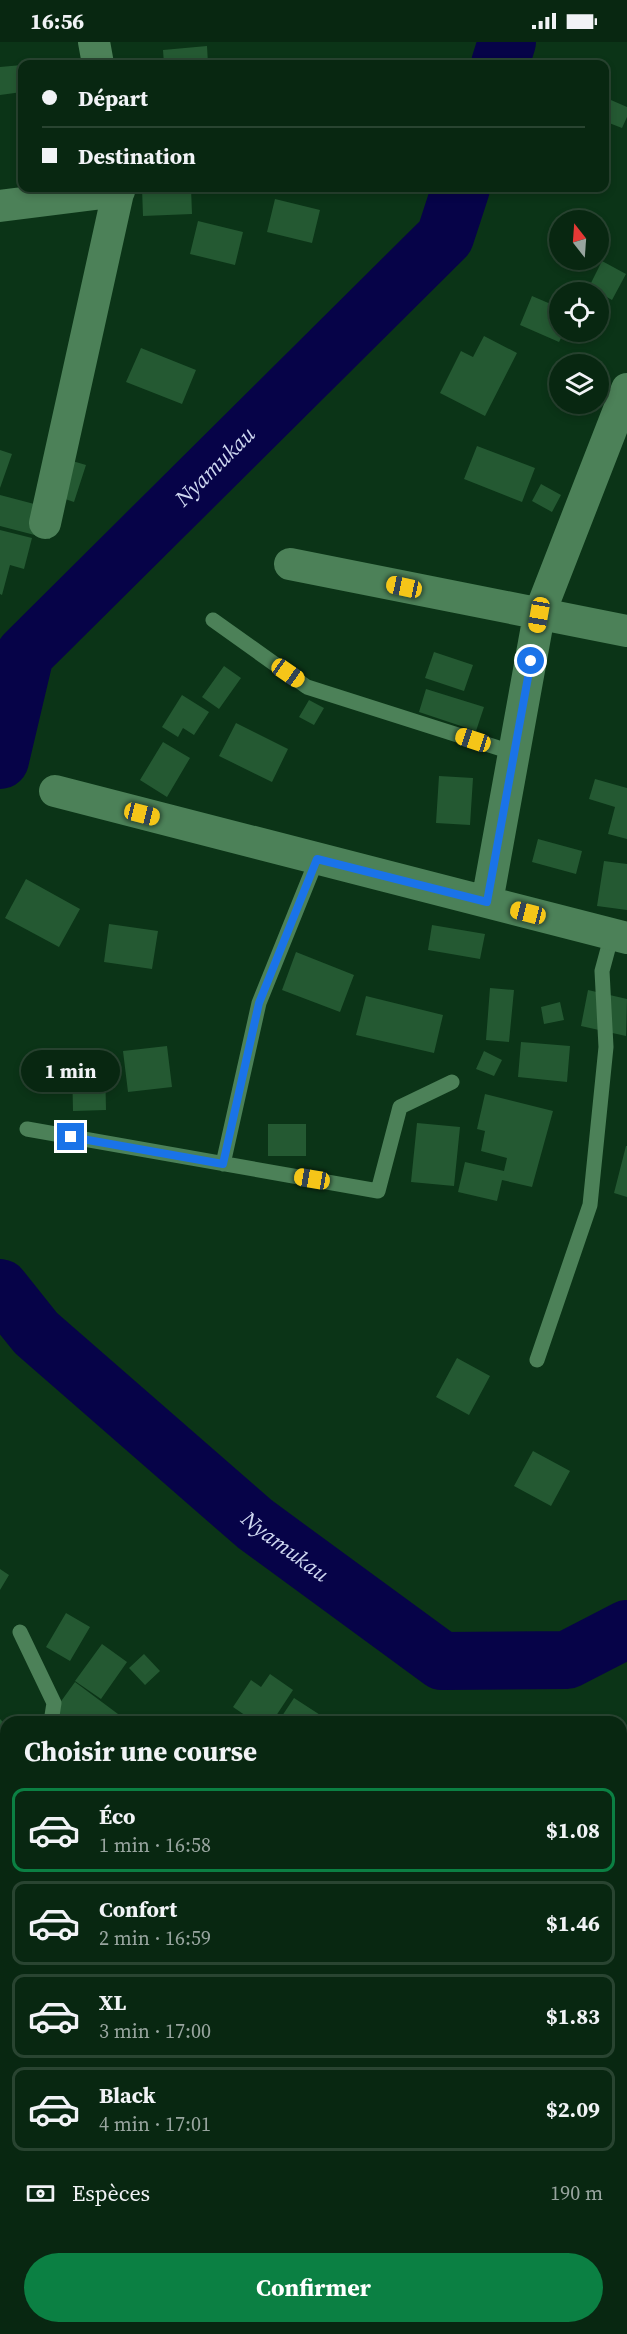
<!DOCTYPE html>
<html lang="fr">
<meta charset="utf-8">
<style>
:root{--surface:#082711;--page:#112f1a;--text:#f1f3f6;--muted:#98a59f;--line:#294431;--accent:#0b8043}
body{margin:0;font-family:"Source Serif 4",serif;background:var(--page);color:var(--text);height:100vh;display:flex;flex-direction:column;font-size:22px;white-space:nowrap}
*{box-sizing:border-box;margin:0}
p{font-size:20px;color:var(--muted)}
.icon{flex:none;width:33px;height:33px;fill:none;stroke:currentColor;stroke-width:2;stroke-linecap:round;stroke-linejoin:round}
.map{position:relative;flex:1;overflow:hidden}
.side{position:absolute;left:0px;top:1674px;width:627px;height:618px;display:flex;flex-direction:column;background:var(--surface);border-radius:18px 18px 0 0;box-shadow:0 3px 9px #0003,0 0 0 2px var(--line)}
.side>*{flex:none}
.top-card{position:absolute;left:18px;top:18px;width:591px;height:132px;border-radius:12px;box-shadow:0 3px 9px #0003,0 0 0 2px var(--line);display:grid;align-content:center;height:132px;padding:0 24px;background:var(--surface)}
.needle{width:39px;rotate:343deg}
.fabs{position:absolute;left:549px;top:168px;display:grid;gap:12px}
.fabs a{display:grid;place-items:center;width:60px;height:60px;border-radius:50%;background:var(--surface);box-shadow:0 3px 9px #0003,0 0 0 2px var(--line);font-size:30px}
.end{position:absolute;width:27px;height:27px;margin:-14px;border:8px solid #1a73e8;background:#fff;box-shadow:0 0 0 3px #fff}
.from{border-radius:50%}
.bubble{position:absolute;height:42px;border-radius:21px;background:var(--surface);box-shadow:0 3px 9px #0003,0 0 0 2px var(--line);font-size:20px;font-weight:700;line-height:42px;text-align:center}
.car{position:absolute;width:18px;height:36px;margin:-18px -9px;border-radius:8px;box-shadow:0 0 4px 2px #0007;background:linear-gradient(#f5c518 24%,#345 0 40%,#f5c518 0 76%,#345 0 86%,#f5c518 0)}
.top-card b{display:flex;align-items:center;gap:21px;height:57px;font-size:22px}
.top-card b+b{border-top:2px solid var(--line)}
.top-card i{width:15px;height:15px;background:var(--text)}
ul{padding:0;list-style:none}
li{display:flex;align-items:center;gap:18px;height:84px;margin:0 12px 9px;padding:0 12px;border:3px solid var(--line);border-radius:12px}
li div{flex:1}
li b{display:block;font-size:22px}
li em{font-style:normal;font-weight:700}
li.on{border-color:var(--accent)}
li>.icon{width:54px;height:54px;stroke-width:1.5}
h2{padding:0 24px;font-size:27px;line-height:72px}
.pay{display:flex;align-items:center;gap:15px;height:66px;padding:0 24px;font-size:22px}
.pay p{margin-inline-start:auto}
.cta{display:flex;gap:12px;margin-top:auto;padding:12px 24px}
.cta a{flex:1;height:69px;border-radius:36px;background:var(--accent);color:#fff;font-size:24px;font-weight:700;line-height:69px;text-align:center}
.status{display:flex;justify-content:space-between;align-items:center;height:42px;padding:0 30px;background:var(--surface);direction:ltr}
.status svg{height:16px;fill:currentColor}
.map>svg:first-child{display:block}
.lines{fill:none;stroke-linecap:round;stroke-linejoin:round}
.river{stroke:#060348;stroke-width:58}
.building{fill:#245932}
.lane{stroke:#4c8158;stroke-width:15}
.street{stroke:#4c8158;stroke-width:32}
.route{stroke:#1a73e8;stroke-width:8}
.labels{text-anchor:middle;stroke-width:6;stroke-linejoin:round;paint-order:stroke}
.water-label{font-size:22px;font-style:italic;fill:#cfd8f1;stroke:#041909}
</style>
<div class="status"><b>16:56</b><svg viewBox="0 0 49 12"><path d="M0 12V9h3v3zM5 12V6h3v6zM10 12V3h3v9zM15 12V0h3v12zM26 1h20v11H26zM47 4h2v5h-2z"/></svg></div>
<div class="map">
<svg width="627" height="2292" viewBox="0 0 627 2292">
<rect width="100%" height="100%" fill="#0b3417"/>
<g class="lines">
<g class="river">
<path d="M500,22L507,0"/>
<path id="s1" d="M0,718L25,612L445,195L461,146"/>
<path id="s2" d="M0,1246L36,1291L255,1482L442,1619L567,1618L627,1587"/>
</g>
</g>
<path class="building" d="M207,4L208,22H164L163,8Z
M68,17V22H37V21Z
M22,23V50L0,53V25Z
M604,55L627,65V75L622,86L604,79Z
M142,146H191L192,172L143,174Z
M275,157L320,168L312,201L267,190Z
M198,179L243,190L235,223L190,212Z
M602,219L626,232L612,258L589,245Z
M532,254L560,266V290H564L559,300L520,283Z
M484,294L517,311L485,374L440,351L461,309L473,315Z
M141,306L196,328L182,362L126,340Z
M477,404L535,426L522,460L464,437Z
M0,408L12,412L0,446Z
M52,413L86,423L74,460L41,449Z
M541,442L561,453L552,470L532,459Z
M0,453L57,468L50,497L0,484Z
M0,488L32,496L24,527L10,523L2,553L0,552Z
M434,610L473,623L464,649L425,636Z
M224,624L241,636L219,667L202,655Z
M426,647L484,665L476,689L419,670Z
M182,653L209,670L194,693L183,686L178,695L162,685Z
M309,658L324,666L314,683L299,675Z
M236,681L288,707L272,740L219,714Z
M163,700L190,716L167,755L140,738Z
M439,734L473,736L470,783L436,781Z
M595,737L627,746V797L608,792L615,765L589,757Z
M538,797L582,809L576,832L532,820Z
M604,819L627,822V868L597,864Z
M26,837L80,867L59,905L5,876Z
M109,882L158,889L152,927L104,920Z
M432,883L485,892L480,917L428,908Z
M296,910L354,933L340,970L282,948Z
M490,946L514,948L509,1000L486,998Z
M588,948L627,957L626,994L581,984Z
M366,954L443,973L434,1011L356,993Z
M560,960L564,978L544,982L541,965Z
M521,1000L570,1004L567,1040L518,1035Z
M167,1004L172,1045L128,1050L123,1009Z
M484,1009L502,1018L494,1034L476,1027Z
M105,1022L106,1068L73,1069L72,1023Z
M485,1052L553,1069L532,1145L502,1138L497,1159L458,1150L465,1120L504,1129L507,1116L481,1109L485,1089L477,1087Z
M417,1081L460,1085L454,1144L411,1140Z
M268,1082H306V1114H268Z
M626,1104H627V1155L614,1151Z
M457,1316L490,1334L469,1373L436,1355Z
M533,1409L570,1429L551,1464L514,1444Z
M0,1527L9,1533L0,1548Z
M66,1571L90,1585L70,1619L46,1605Z
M102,1602L127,1620L101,1657L75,1639Z
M144,1612L160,1629L145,1643L129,1626Z
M270,1632L293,1648L272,1680H255L233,1665L251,1638L261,1645Z
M75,1640L118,1672L111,1680H68L54,1669Z
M294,1656L331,1680H278Z
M458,1674H477V1680H458Z
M0,1677L6,1683V1697L0,1703Z
M621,1742L627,1743L625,1787L621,1786Z
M4,1863L6,1864V1899L0,1894V1868Z
M6,1901V1936L0,1931V1909Z
M6,1963V1994L0,1989V1970Z
M621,1981L627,1990V1997L622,2001Z
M621,2075L627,2079V2117L621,2125Z
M6,2176V2240L3,2243L0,2239V2180Z
M624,2199L627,2203V2250L621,2255V2201Z
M288,2286H297L302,2292H280Z"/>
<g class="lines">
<path class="lane" d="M213,578L307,645L514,711
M27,1087L378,1149L400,1065L452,1040
M223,1122L259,961L317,817
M537,1318L590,1163L606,1005L602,929L612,892
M20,1590L54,1661L51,1680
M0,1778L6,1784
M0,1847L6,1841
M0,1996L6,2003"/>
<path class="street" d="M94,0L98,22
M0,164L119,149
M45,481L119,146
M290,522L627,589
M55,749L627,896
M487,860L539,573L627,347
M0,2075L6,2071
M129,2286L132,2292
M505,2286L508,2292"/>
</g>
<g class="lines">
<path class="route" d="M71,1095L223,1122L259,961L317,817L487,860L531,619"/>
</g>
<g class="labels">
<g class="water-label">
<text dy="8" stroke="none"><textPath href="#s1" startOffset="376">Nyamukau</textPath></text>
<text dy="8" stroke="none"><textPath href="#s2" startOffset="386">Nyamukau</textPath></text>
</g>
</g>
</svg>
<div class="fabs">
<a><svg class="needle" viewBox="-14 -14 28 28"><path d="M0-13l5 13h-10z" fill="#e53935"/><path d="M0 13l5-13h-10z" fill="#98a59f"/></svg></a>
<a><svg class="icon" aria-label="locate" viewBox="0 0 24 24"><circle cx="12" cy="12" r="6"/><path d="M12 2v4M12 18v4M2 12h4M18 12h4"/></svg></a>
<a><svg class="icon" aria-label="layers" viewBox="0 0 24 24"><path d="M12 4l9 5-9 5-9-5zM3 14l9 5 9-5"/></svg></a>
</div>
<i class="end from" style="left:531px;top:619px"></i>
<i class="end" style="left:71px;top:1095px"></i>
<div class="bubble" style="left:21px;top:1008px;width:99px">1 min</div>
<i class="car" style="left:404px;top:545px;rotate:282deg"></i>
<i class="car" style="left:539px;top:573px;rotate:190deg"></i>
<i class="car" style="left:288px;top:631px;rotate:125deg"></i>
<i class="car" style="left:473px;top:698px;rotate:288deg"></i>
<i class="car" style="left:142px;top:772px;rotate:104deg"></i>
<i class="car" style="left:528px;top:871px;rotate:284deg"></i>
<i class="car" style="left:312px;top:1137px;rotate:280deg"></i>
<div class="top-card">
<b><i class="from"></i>Départ</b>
<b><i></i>Destination</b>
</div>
<section class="side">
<h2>Choisir une course</h2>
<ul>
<li class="on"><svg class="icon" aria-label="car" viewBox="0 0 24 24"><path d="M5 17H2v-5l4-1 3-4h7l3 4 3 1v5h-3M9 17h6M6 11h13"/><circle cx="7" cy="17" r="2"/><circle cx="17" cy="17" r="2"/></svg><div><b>Éco</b><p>1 min · 16:58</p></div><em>$1.08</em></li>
<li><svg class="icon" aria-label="car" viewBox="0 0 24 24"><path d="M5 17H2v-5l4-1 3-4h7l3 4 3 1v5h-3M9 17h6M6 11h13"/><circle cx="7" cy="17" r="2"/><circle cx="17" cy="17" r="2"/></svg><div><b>Confort</b><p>2 min · 16:59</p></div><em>$1.46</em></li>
<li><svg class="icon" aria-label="car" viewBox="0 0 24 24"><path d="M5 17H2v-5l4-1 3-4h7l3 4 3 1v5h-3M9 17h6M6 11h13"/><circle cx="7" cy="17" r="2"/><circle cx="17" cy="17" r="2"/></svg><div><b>XL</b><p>3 min · 17:00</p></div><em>$1.83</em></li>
<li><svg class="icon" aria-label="car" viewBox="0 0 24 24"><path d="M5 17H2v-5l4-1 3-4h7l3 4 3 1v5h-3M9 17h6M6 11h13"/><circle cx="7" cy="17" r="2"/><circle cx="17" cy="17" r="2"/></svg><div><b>Black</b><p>4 min · 17:01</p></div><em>$2.09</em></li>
</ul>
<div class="pay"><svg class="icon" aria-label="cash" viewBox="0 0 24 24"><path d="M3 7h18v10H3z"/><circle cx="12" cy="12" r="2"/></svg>Espèces<p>190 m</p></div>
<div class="cta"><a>Confirmer</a></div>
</section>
</div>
